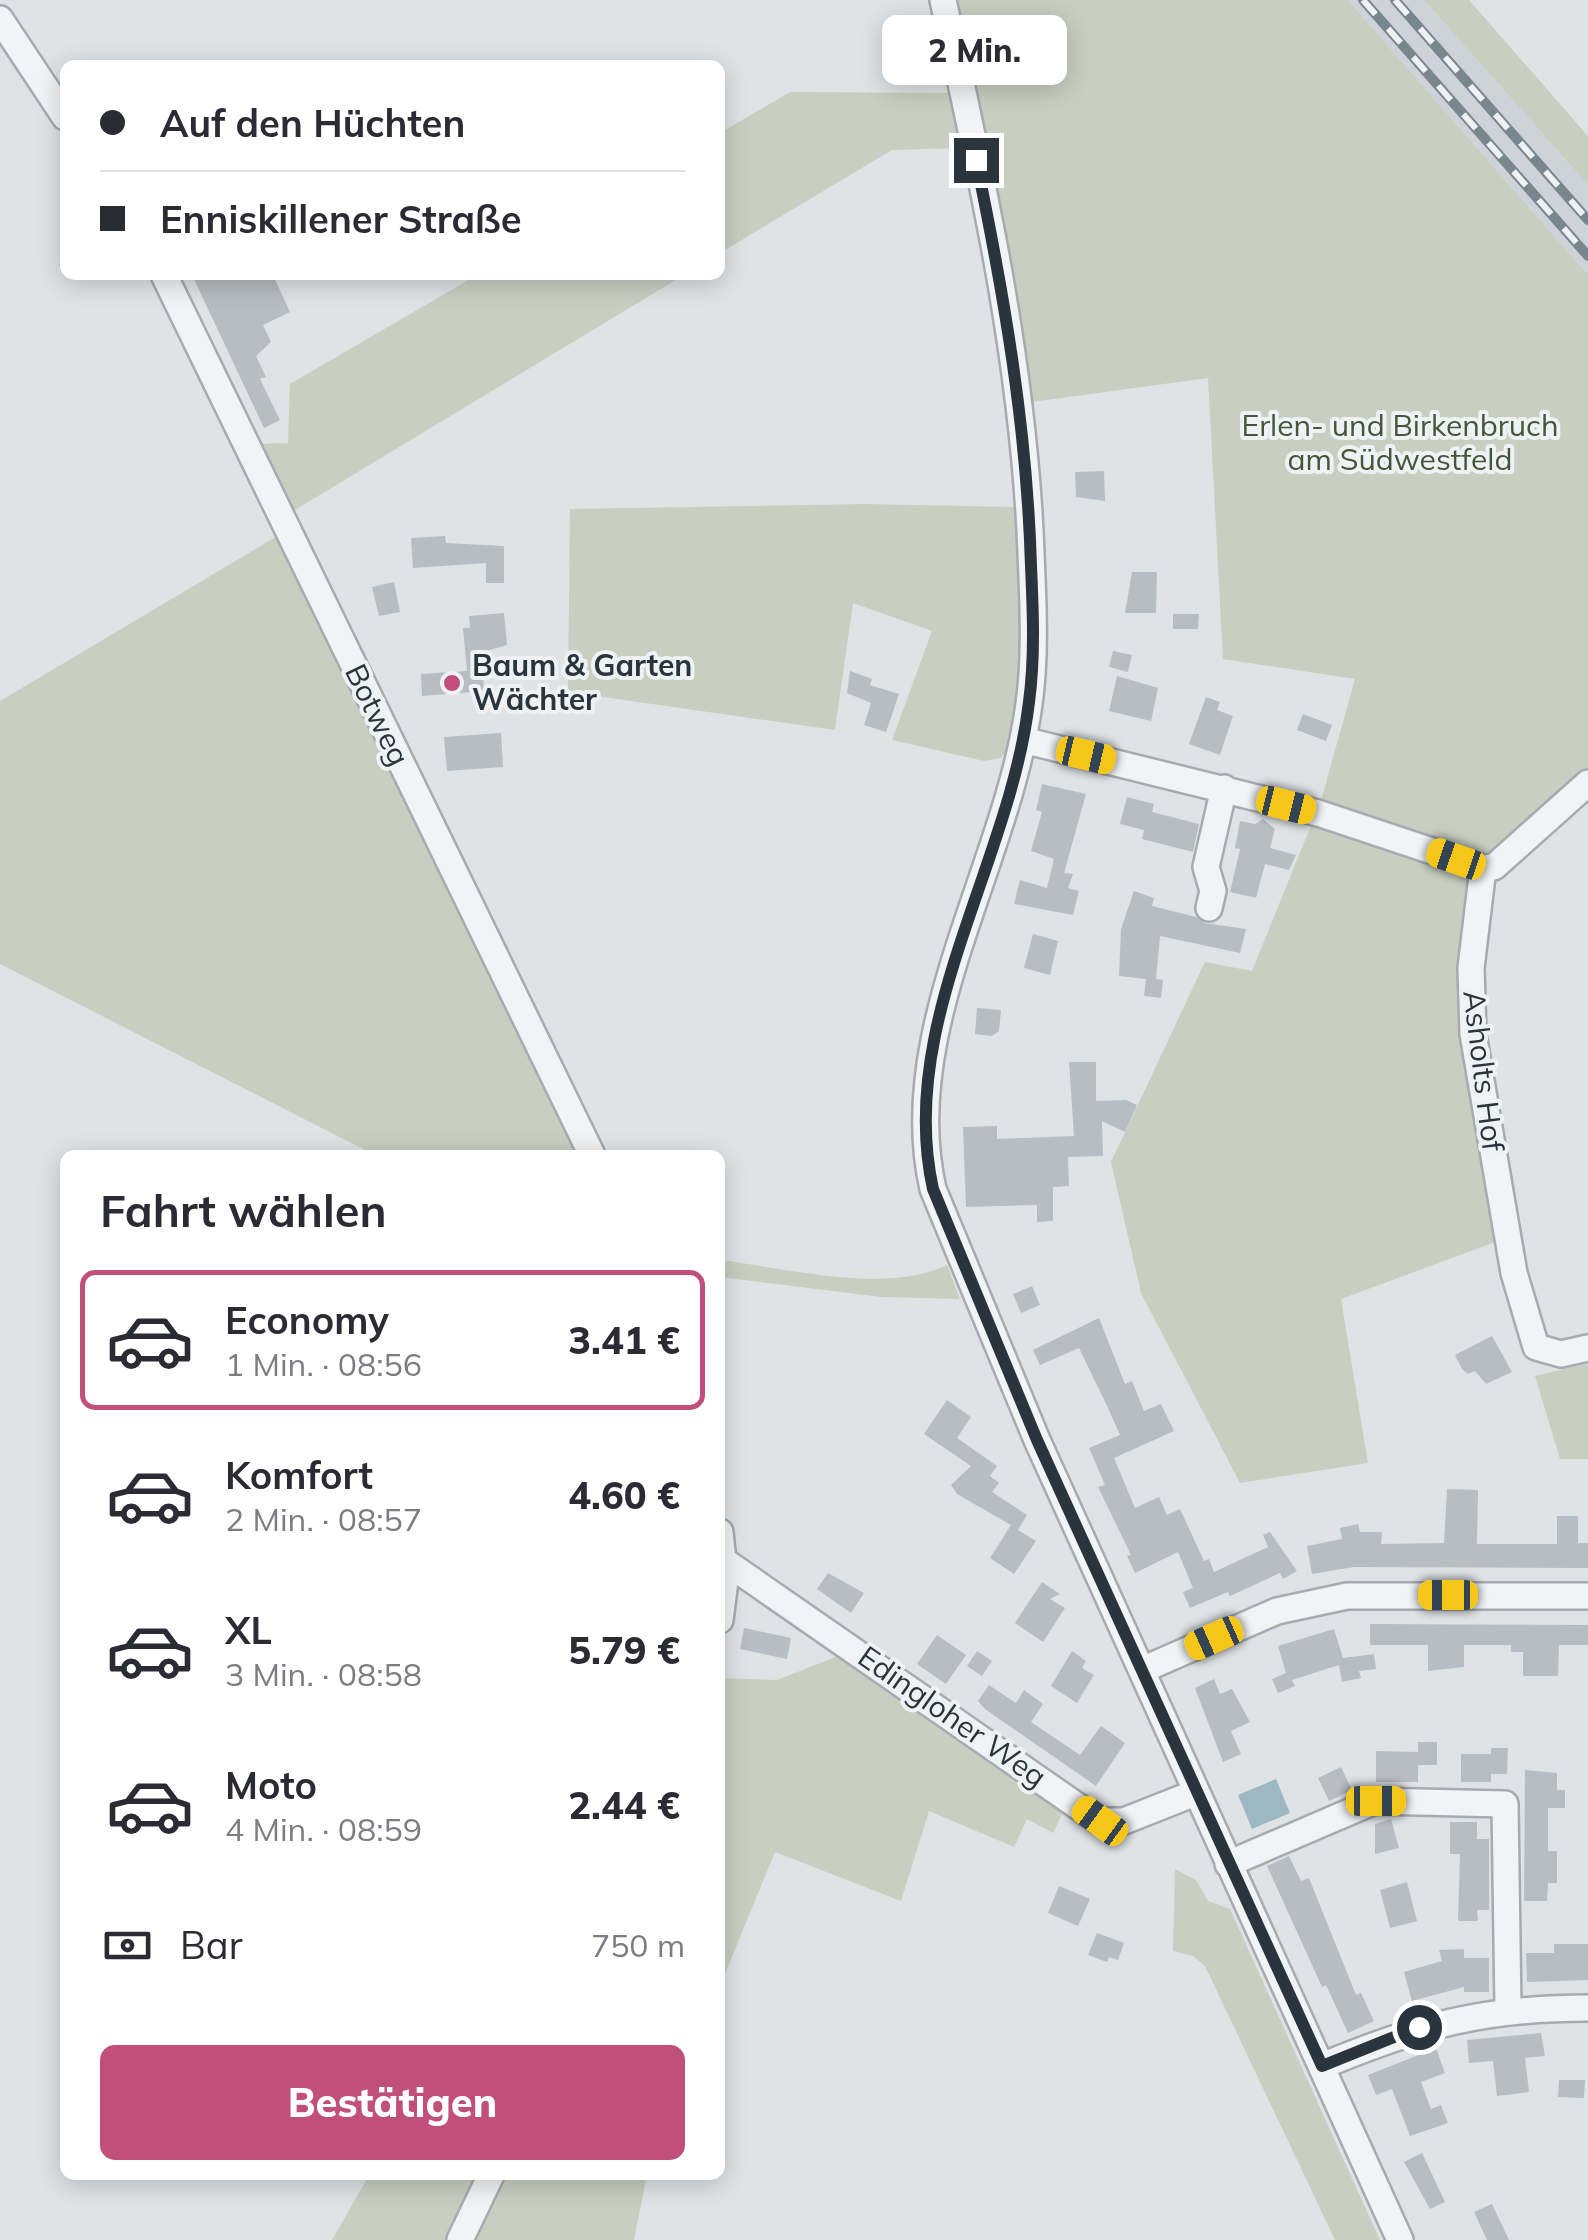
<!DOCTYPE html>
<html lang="de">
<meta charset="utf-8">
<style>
:root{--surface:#fff;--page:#f7f7f7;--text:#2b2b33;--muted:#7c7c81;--line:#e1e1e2;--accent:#c04f79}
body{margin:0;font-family:Mulish,sans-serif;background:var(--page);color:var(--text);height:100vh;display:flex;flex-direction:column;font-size:38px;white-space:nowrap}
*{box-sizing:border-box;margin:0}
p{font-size:32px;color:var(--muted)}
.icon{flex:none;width:55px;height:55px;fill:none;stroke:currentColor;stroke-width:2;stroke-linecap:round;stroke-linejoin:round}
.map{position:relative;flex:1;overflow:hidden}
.drawer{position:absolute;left:60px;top:1150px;width:665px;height:1030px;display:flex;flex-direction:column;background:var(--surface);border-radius:15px;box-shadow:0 5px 25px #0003}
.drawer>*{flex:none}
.hud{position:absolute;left:60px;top:60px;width:665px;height:220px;border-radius:15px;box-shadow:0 5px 25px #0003;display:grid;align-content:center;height:220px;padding:0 40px;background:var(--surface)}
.end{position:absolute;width:45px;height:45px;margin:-22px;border:12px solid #29343c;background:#fff;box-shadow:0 0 0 5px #fff}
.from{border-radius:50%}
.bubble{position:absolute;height:70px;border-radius:15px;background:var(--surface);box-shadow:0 5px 25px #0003;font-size:32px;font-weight:800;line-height:70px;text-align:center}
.car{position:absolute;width:30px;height:60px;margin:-30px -15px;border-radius:12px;box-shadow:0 0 8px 2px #0007;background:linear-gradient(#f5c518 24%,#345 0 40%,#f5c518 0 76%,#345 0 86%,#f5c518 0)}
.hud b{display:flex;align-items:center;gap:35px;height:95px;font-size:38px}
.hud b+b{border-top:2px solid var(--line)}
.hud i{width:25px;height:25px;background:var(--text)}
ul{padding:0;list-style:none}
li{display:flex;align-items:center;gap:30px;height:140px;margin:0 20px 15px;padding:0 20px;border:5px solid transparent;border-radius:15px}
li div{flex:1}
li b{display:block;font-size:38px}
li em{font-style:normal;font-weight:800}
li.active{border-color:var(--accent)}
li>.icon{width:90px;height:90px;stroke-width:1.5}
h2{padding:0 40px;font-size:45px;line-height:120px}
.pay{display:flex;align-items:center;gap:25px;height:110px;padding:0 40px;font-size:38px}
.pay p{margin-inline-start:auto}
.action{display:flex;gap:20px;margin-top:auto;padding:20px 40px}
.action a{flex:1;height:115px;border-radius:15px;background:var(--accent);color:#fff;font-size:40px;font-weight:800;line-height:115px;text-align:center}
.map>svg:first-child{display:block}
.built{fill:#cdd3d8}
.green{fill:#c8cfc1}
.water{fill:#9db8c3}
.building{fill:#b6bec3}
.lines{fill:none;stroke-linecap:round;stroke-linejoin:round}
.minor-casing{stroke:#a5abb0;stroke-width:30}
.minor{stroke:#f1f3f5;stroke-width:25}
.rail-casing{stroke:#7a868e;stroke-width:10}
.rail{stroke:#eef2f4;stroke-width:6;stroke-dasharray:19;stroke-linecap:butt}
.route{stroke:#29343c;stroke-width:12}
.poi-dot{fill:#c04f79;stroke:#eef2f4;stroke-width:4}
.labels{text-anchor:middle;stroke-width:8;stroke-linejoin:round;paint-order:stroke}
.park-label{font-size:30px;fill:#445638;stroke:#eef2f4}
.poi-label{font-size:30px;font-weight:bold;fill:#29343c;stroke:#eef2f4;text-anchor:start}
.street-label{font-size:30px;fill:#29343c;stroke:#eef2f4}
</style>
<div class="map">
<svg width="1588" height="2240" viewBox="0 0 1588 2240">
<rect width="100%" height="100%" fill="#dfe3e6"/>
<path class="built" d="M1348,0H1424L1588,185V275Z"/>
<path class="green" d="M953,0H1348L1588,275V770L1487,858L1320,804L1355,679L1223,659L1208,378L1032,402L1020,313Z
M1424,0H1469L1588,136V185Z
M790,92L948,93L960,148L892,150L720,253V133Z
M477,275H684L290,513L255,444L288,443L290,384Z
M863,504L1015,507C1016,559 1032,721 1001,758L984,761L892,740L932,631L853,603L835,730L568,692L570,509Z
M279,535L583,1155H363L365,1150L0,964V701Z
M1312,823L1470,874L1498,1241L1341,1299L1368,1463L1240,1483L1141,1293L1111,1162L1205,962L1252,971Z
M720,1260C788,1268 885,1295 947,1265L960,1299L881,1297L720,1277Z
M1588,1363V1459H1560L1535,1376Z
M843,1654L1066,1806L1053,1833L1027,1819L1014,1847L929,1811L901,1901L775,1852L720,1986V1678L777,1680Z
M1175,1869L1196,1880L1208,1901L1230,1909L1380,2240H1335L1205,1966L1193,1956L1173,1951Z
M369,2175H481L450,2240H332Z
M499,2175H647L634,2240H469Z"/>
<path class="water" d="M1276,1779L1290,1813L1252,1829L1238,1795Z"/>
<path class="building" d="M192,275H273L290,312L263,325L271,342L256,356L266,377L260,379L280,420L264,428Z
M1104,471L1105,501L1076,497L1075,472Z
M445,536L446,543L504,546V583H486V563L413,568L411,538Z
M1132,572H1157L1156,613H1125Z
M394,582L400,612L379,616L372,587Z
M504,613L507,645L482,652L484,691L422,696L421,674L467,671L463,628H470L469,616Z
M1173,614H1199L1198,629H1173Z
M1113,651L1132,655L1128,672L1109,667Z
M850,671L872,679L870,685L899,694L886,732L864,725L871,703L847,693Z
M1117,676L1158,688L1151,721L1109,711Z
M1206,697L1220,702L1217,710L1233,716L1220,755L1189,744Z
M1303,714L1332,725L1326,741L1297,730Z
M501,733L503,767L447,771L444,737Z
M1042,784L1086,794L1064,873L1073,874L1068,888L1079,891L1073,915L1014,904L1020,880L1047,888L1054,859L1031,851L1042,812L1036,810Z
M1127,797L1154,804L1152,812L1199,824L1193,852L1142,839L1144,830L1120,824Z
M1263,819L1275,829L1270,848L1296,855L1289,870L1265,864L1256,898L1230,892L1240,849L1235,848L1240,821L1255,824Z
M1134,891L1154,898L1152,906L1196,917L1204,923L1246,929L1240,953L1160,936L1156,979L1163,980L1161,998L1144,996L1146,979L1119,976L1121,929Z
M1033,934L1058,941L1050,975L1024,968Z
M977,1008L1001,1010L999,1031L992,1036L975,1034Z
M1069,1062H1096V1101L1126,1100L1137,1105L1125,1132L1102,1121L1103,1156L1068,1157L1069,1186L1053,1187V1221L1037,1222V1205L966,1207L963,1127L997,1126V1139L1074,1136Z
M1032,1286L1040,1305L1021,1313L1013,1294Z
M1099,1318L1125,1384L1132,1381L1144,1411L1161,1404L1174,1431L1114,1458L1135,1508L1159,1497L1167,1515L1180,1509L1204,1561L1209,1559L1214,1572L1268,1547L1274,1560L1263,1535L1270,1532L1297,1571L1283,1579L1280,1573L1230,1596L1228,1592L1190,1608L1183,1592L1193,1588L1178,1552L1135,1573L1127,1556L1131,1555L1098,1487L1105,1485L1089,1448L1120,1435L1108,1408L1079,1348L1040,1365L1033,1350Z
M1492,1336L1512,1372L1486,1384L1475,1371L1468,1374L1462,1369L1455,1355Z
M947,1400L971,1417L957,1438L997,1466L990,1476L999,1483L992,1492L1027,1515L1018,1530L1036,1541L1014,1574L990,1558L1011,1525L957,1494L951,1485L971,1466L924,1434Z
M1447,1489L1478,1490L1477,1544H1557V1516H1578V1543H1588V1568L1354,1567L1312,1574L1307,1546L1342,1539L1340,1528L1358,1524L1360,1532H1382L1381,1544L1444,1543Z
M828,1573L864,1593L851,1613L817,1589Z
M1042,1582L1060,1594L1050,1599L1065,1608L1043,1642L1015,1623Z
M1370,1624L1588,1625V1645H1559L1558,1676H1523V1652H1511V1645H1464V1667L1428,1671V1645H1370Z
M744,1628L791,1638L787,1659L740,1649Z
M1334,1629L1343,1658L1374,1654L1376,1669L1359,1671L1361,1678L1342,1682L1339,1665L1292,1680L1295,1686L1278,1693L1272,1679L1286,1673L1278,1646Z
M937,1635L966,1655L946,1684L917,1664Z
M977,1651L992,1661L982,1676L967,1666Z
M1072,1651L1086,1661L1082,1668L1094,1675L1077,1703L1051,1686Z
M1214,1679L1220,1694L1232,1689L1250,1722L1231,1731L1241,1754L1223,1762L1195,1688Z
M989,1685L1016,1703L1024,1690L1043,1704L1031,1722L1080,1755L1101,1726L1125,1743L1096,1786L985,1709L978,1701Z
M1418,1742H1437V1765H1418V1782H1376V1751L1418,1752Z
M1491,1748H1508L1507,1774H1491V1782H1461V1754H1491Z
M1341,1767L1352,1790L1329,1801L1318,1778Z
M1525,1770L1557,1773V1790H1565V1808H1548V1851H1557V1883H1548L1547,1901H1524Z
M1391,1819L1399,1848L1375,1854V1824Z
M1450,1822H1477V1839H1489V1910H1477L1478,1921H1458L1460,1854H1450Z
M1289,1856L1301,1881L1309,1878L1356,1995L1361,1993L1374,2021L1348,2033L1326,1985L1322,1987L1267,1866Z
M1407,1882L1417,1921L1390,1928L1380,1890Z
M1059,1886L1090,1899L1078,1926L1048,1913Z
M1097,1933L1124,1943L1118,1960L1109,1957L1107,1962L1088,1955Z
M1554,1944H1588V1980L1527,1982L1526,1953H1554Z
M1464,1949V1958H1489V1992H1464V1987L1412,2001L1404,1972L1442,1961L1439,1950Z
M1541,2033L1545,2056L1525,2058L1529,2092L1497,2096L1493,2061L1469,2063L1467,2040Z
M1436,2048L1445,2073L1421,2082L1431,2109L1441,2105L1448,2123L1410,2136L1392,2089L1376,2095L1368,2075Z
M1559,2080H1585L1584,2098L1558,2097Z
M1422,2153L1445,2202L1430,2209L1404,2162Z
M1492,2204L1509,2240H1487L1474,2212Z"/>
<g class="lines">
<g class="minor-casing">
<path id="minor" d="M943,0C983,183 1024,365 1031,553C1033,603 1036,654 1029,704C1008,863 896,1028 933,1189L1037,1440L1400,2240
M0,19L65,117
M164,275L592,1155
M1023,740L1318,813L1483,868L1494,867L1588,783
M1483,868L1471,968L1473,1034L1514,1273L1536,1347L1561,1354L1588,1348
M1209,908L1213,891L1206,867L1224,788
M720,1532L725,1581L720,1620
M720,1558L1099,1821H1124L1195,1793
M1142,1670L1277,1611L1347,1596H1588
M1228,1864L1375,1801L1505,1804L1508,2010
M1322,2066C1418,2026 1482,2008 1588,2008
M460,2240L491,2175"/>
</g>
<use href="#minor" class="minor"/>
<g class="rail-casing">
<path id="rail" d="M1363,0L1588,256
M1395,0L1588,220"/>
</g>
<use href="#rail" class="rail"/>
</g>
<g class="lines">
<path class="route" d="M976,160C1004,295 1027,427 1031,566C1033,611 1035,657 1029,702C1010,864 896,1023 933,1189L1037,1440L1322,2066L1419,2027"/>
</g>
<circle class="poi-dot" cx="452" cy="683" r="10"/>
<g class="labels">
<g class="park-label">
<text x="1400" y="436">Erlen- und Birkenbruch<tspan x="1400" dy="34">am Südwestfeld</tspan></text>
</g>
<g class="poi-label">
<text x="472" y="676">Baum &amp; Garten<tspan x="472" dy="34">Wächter</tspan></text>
</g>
<g class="street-label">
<text transform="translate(377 715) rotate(64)" y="10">Botweg</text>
<text transform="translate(1483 1071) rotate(83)" y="10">Asholts Hof</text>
<text transform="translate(952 1717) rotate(35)" y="10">Edingloher Weg</text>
</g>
</g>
</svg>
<i class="end from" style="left:1419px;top:2027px"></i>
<i class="end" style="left:976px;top:160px"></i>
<div class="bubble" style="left:882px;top:15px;width:185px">2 Min.</div>
<i class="car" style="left:1086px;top:755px;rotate:103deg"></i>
<i class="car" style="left:1286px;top:805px;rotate:104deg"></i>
<i class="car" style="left:1456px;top:859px;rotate:289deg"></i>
<i class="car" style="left:1448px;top:1595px;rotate:270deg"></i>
<i class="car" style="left:1214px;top:1638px;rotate:246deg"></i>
<i class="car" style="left:1376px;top:1801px;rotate:90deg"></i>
<i class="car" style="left:1100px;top:1821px;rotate:306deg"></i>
<div class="hud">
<b><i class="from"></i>Auf den Hüchten</b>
<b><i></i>Enniskillener Straße</b>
</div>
<section class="drawer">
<h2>Fahrt wählen</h2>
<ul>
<li class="active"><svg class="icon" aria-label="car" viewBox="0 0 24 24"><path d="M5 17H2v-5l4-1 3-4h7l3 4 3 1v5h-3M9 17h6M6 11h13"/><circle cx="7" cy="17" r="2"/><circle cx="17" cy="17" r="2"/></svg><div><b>Economy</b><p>1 Min. · 08:56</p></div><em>3.41 €</em></li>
<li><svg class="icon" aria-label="car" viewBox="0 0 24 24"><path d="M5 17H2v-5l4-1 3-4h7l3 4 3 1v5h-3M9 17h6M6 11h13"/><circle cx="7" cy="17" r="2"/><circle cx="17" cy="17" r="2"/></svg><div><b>Komfort</b><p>2 Min. · 08:57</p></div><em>4.60 €</em></li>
<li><svg class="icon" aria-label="car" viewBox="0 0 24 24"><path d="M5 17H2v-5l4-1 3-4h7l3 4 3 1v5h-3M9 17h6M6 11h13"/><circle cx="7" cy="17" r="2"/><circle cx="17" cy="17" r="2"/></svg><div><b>XL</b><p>3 Min. · 08:58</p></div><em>5.79 €</em></li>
<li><svg class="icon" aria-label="car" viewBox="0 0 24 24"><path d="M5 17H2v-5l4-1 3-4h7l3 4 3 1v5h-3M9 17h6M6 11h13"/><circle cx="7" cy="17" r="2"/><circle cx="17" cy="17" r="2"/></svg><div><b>Moto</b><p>4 Min. · 08:59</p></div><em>2.44 €</em></li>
</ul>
<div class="pay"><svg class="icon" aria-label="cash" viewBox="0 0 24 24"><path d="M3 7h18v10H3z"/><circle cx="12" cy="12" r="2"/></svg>Bar<p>750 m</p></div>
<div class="action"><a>Bestätigen</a></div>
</section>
</div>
